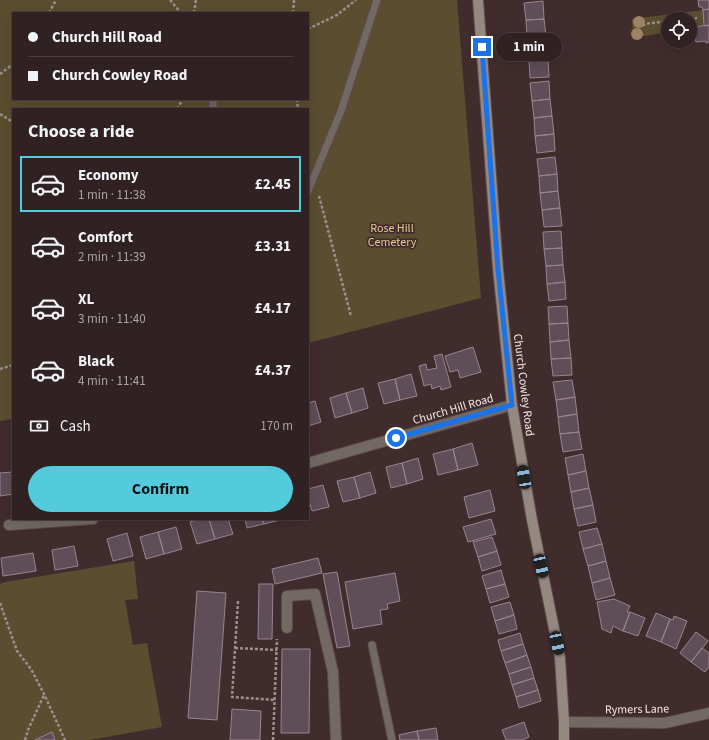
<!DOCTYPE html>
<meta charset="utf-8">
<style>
:root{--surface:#302122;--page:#3c2e2f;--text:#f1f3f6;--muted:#a8a3a5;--line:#4b3e40;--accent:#54cadd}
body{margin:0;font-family:"Source Sans 3",sans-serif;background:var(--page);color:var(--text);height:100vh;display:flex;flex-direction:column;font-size:15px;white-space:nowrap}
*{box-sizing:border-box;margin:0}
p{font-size:13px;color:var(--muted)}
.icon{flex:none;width:22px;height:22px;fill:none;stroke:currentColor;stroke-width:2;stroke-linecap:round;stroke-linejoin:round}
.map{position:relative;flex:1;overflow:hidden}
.sheet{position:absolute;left:12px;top:108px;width:297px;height:412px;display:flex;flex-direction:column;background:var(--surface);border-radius:0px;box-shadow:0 4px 16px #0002,0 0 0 1px var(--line)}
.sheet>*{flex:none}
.guide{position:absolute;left:12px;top:12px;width:297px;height:88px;border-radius:0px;box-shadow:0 4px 16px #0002,0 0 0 1px var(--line);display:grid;align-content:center;height:88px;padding:0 16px;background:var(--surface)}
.fabs{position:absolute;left:661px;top:12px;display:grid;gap:8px}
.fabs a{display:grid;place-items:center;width:36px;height:36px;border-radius:50%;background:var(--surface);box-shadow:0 4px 16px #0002,0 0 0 1px var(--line);font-size:20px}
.end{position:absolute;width:18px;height:18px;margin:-9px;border:5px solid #1a73e8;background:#fff;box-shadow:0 0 0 2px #fff}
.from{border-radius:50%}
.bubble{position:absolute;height:28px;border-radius:14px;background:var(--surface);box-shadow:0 4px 16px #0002,0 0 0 1px var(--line);font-size:13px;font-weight:700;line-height:28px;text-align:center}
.car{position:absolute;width:12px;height:24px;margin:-12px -6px;border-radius:5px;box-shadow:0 0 3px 1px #0007;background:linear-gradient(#222 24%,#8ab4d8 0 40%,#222 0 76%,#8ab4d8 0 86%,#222 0)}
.guide b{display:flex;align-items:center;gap:14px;height:38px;font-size:15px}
.guide b+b{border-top:1px solid var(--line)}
.guide i{width:10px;height:10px;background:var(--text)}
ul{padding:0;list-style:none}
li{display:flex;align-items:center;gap:12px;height:56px;margin:0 8px 6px;padding:0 8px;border:2px solid transparent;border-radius:0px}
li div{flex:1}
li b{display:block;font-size:15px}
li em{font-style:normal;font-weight:700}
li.selected{border-color:var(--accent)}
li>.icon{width:36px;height:36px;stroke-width:1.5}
h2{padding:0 16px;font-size:18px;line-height:48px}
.pay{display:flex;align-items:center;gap:10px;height:44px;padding:0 16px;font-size:15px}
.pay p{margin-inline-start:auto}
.primary-button{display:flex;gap:8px;margin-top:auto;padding:8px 16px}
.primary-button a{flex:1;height:46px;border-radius:24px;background:var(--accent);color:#111;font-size:16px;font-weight:700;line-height:46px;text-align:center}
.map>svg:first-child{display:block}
.green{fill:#5b4d30;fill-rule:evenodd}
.building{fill:#5f4d57;stroke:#998490}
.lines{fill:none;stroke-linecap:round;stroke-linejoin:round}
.lane-casing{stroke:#5d4a4b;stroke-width:9}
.street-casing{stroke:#5d4a4b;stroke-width:12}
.secondary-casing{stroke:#5d4a4b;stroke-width:12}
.path{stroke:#9f8e8f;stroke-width:2.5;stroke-dasharray:3 2;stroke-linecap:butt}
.lane{stroke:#726964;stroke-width:7}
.street{stroke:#726964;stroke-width:10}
.secondary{stroke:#958880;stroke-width:10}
.tree{fill:#9d8363}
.route{stroke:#1a73e8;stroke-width:5}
.labels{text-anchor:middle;stroke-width:3.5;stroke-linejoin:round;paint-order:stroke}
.park-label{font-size:12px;fill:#e9cb8f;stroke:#402c2d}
.street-label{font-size:12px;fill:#f5e7e7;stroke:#402c2d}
</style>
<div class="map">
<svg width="709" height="740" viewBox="0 0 709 740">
<rect width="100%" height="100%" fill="#402c2d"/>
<path class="green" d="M0,0H457L481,298L308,343V109H13V419L0,421ZM13,13H308V99H13Z
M703,10L704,26L690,28V19H668V32L633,38L632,19Z
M134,561L138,599L125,600L133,645L147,643L162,727L90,740H0V584L5,582Z"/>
<path class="building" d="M698,0H709V9L703,10L702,7H699Z
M543,1L544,19L526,20L524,3Z
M709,9V25L704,26L703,10Z
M544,19L546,36L527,38L526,20Z
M709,25V42L706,43V41L696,42L694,27Z
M546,43L548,60L529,61L527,44Z
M548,60L549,77L530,78L529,61Z
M549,81L550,99L532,101L530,83Z
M550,99L552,116L534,118L532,101Z
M552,116L554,134L535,136L534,118Z
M554,134L555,151L537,153L535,136Z
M555,157L557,174L539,176L537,159Z
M557,174L558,191L540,193L539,176Z
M558,191L560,208L542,210L540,193Z
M560,208L562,226L544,227L542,210Z
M561,231L562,248L544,249L543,232Z
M562,248L563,265L546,266L544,249Z
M563,265L565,282L547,284L546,266Z
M565,282L566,299L549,301L547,284Z
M567,306L568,323L549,324L548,307Z
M568,323L569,340L550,342L549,324Z
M569,340L571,358L551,359L550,342Z
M473,347L481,372L460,378L458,370L450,372L445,356Z
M442,354L451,387L441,390L440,386L432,389L431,384L424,386L419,366L426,364L427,370L437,368L434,356Z
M571,358L572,375L553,376L551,359Z
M411,374L417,396L400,400L395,379Z
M395,379L400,400L384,404L378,383Z
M572,380L575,397L556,400L553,382Z
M363,388L368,408L352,413L346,393Z
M346,393L352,413L335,418L330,398Z
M575,397L577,414L558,417L556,400Z
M315,401L321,422L308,426V403Z
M577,414L579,432L560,434L558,417Z
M579,432L582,449L563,452L560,434Z
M472,443L478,465L458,470L453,449Z
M453,449L458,470L438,475L433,454Z
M583,454L586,471L568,475L565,458Z
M418,458L423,479L407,484L402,463Z
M402,463L407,484L391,488L386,467Z
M586,471L589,488L571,492L568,475Z
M13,472V494L0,496V473Z
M370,472L376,493L360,498L354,477Z
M354,477L360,498L343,502L337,481Z
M323,485L329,507L312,511L308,497V489Z
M589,488L593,505L574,509L571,492Z
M490,490L495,511L469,518L464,497Z
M593,505L596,522L578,526L574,509Z
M200,519H209L215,539L197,544L190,522Z
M209,519H228L233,534L215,539Z
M245,519H262L264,524L247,528Z
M262,519H279L280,520L264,524Z
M491,519L496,534L468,542L463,527Z
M176,527L182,549L164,554L158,532Z
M597,528L602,544L583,549L579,532Z
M158,532L164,554L146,559L140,537Z
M127,533L133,556L113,561L107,539Z
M492,537L497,551L478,557L473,542Z
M602,544L606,561L588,566L583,549Z
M74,546L78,566L55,570L52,550Z
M497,551L501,565L482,571L478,557Z
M33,553L36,571L3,576L1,558Z
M318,558L322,573L275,584L272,569Z
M606,561L610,578L592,583L588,566Z
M501,570L505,584L486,589L482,576Z
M337,572L350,646L337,648L323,574Z
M395,573L400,601L387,604L388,609L380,610L382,624L353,629L345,582Z
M610,578L615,595L596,600L592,583Z
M259,584H273L272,639H258Z
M505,584L509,597L490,603L486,589Z
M197,591L226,593L217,720L188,718Z
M614,599L630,606L627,612H630L623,631L613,626L611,633L602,629L597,602Z
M510,602L514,615L495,621L491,607Z
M630,612L645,618L638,636L623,631Z
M656,613L670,619L661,642L646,636Z
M514,615L517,629L499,634L495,621Z
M674,616L687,621L676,649L661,642L670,619L673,620Z
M696,632L708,641L691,662L680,653Z
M520,633L523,644L501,651L498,640Z
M523,644L527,655L505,663L501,651Z
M702,648L709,653V667L705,672L691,662Z
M282,649H310L309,733H281Z
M527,655L531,667L509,674L505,663Z
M531,667L534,678L512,685L509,674Z
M534,678L538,690L516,697L512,685Z
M538,690L541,701L519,708L516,697Z
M232,709L261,711L260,740H230Z
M524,722L529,737L522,740H506L502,730Z
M436,728L438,740H419L417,731Z
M417,731L419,740H400L399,735Z
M52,732L55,740H35Z"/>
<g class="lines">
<g class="lane-casing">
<path id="lane" d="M213,99V109
M308,191L341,111L377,0
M372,645L392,740"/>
</g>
<g class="street-casing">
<path id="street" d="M308,463L512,405
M9,525L93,519
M287,628V596L315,594L333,672L336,740
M564,722L665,723L709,713"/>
</g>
<g class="secondary-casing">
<path id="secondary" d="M478,0L498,269L512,405L532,520L560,658L564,722V740"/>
</g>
<path class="path" d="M170,0L181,13
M49,13L56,0
M194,13L196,0
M293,13L294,0
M685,19L697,18
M644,26V24L668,21
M308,29L337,15L356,0
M0,74L13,64
M297,99L298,109
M177,109L183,99
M0,114L13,122
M319,196L351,316
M0,369L13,365
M238,601L232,697L275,700
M0,603L17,651L31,669L44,694L65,740
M235,648L277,650
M25,740L28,730L44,695
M273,740L277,639"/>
<use href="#lane" class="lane"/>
<use href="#street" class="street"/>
<use href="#secondary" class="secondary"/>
</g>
<g class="tree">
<circle cx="639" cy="22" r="6"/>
<circle cx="637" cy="34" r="6"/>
</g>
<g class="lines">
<path class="route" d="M396,438L512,405L498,269L482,47"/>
</g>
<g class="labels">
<g class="park-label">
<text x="392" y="232">Rose Hill<tspan x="392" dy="14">Cemetery</tspan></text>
</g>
<g class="street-label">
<text transform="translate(524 385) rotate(83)" y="4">Church Cowley Road</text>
<text transform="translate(453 409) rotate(-16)" y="4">Church Hill Road</text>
<text transform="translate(637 709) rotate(-1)" y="4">Rymers Lane</text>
</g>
</g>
</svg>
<div class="fabs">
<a><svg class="icon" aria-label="locate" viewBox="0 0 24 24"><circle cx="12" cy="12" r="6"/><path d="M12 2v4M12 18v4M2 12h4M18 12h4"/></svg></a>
</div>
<i class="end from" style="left:396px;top:438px"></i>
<i class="end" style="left:482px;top:47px"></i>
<div class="bubble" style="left:496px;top:33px;width:66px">1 min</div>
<i class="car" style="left:524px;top:477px;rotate:350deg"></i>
<i class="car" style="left:541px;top:566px;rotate:168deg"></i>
<i class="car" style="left:557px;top:643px;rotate:168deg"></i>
<div class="guide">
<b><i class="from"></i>Church Hill Road</b>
<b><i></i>Church Cowley Road</b>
</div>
<section class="sheet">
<h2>Choose a ride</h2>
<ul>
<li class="selected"><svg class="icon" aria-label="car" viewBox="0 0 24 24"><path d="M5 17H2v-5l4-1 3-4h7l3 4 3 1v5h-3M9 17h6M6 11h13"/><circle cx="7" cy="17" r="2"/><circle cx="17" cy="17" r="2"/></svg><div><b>Economy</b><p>1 min · 11:38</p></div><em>£2.45</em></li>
<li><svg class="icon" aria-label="car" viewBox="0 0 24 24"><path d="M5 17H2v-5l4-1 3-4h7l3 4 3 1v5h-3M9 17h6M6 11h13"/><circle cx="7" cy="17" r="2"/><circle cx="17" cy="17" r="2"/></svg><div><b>Comfort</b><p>2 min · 11:39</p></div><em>£3.31</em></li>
<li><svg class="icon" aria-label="car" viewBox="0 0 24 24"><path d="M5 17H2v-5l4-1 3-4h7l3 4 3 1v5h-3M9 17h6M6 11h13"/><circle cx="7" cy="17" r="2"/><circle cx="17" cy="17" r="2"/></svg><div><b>XL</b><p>3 min · 11:40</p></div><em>£4.17</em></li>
<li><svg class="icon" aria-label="car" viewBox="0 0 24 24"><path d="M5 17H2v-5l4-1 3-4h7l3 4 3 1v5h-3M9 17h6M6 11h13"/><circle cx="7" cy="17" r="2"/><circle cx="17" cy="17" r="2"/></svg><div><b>Black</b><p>4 min · 11:41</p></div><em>£4.37</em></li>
</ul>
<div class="pay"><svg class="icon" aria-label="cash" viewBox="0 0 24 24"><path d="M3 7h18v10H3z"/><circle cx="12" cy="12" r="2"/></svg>Cash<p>170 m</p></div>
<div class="primary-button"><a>Confirm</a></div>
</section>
</div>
